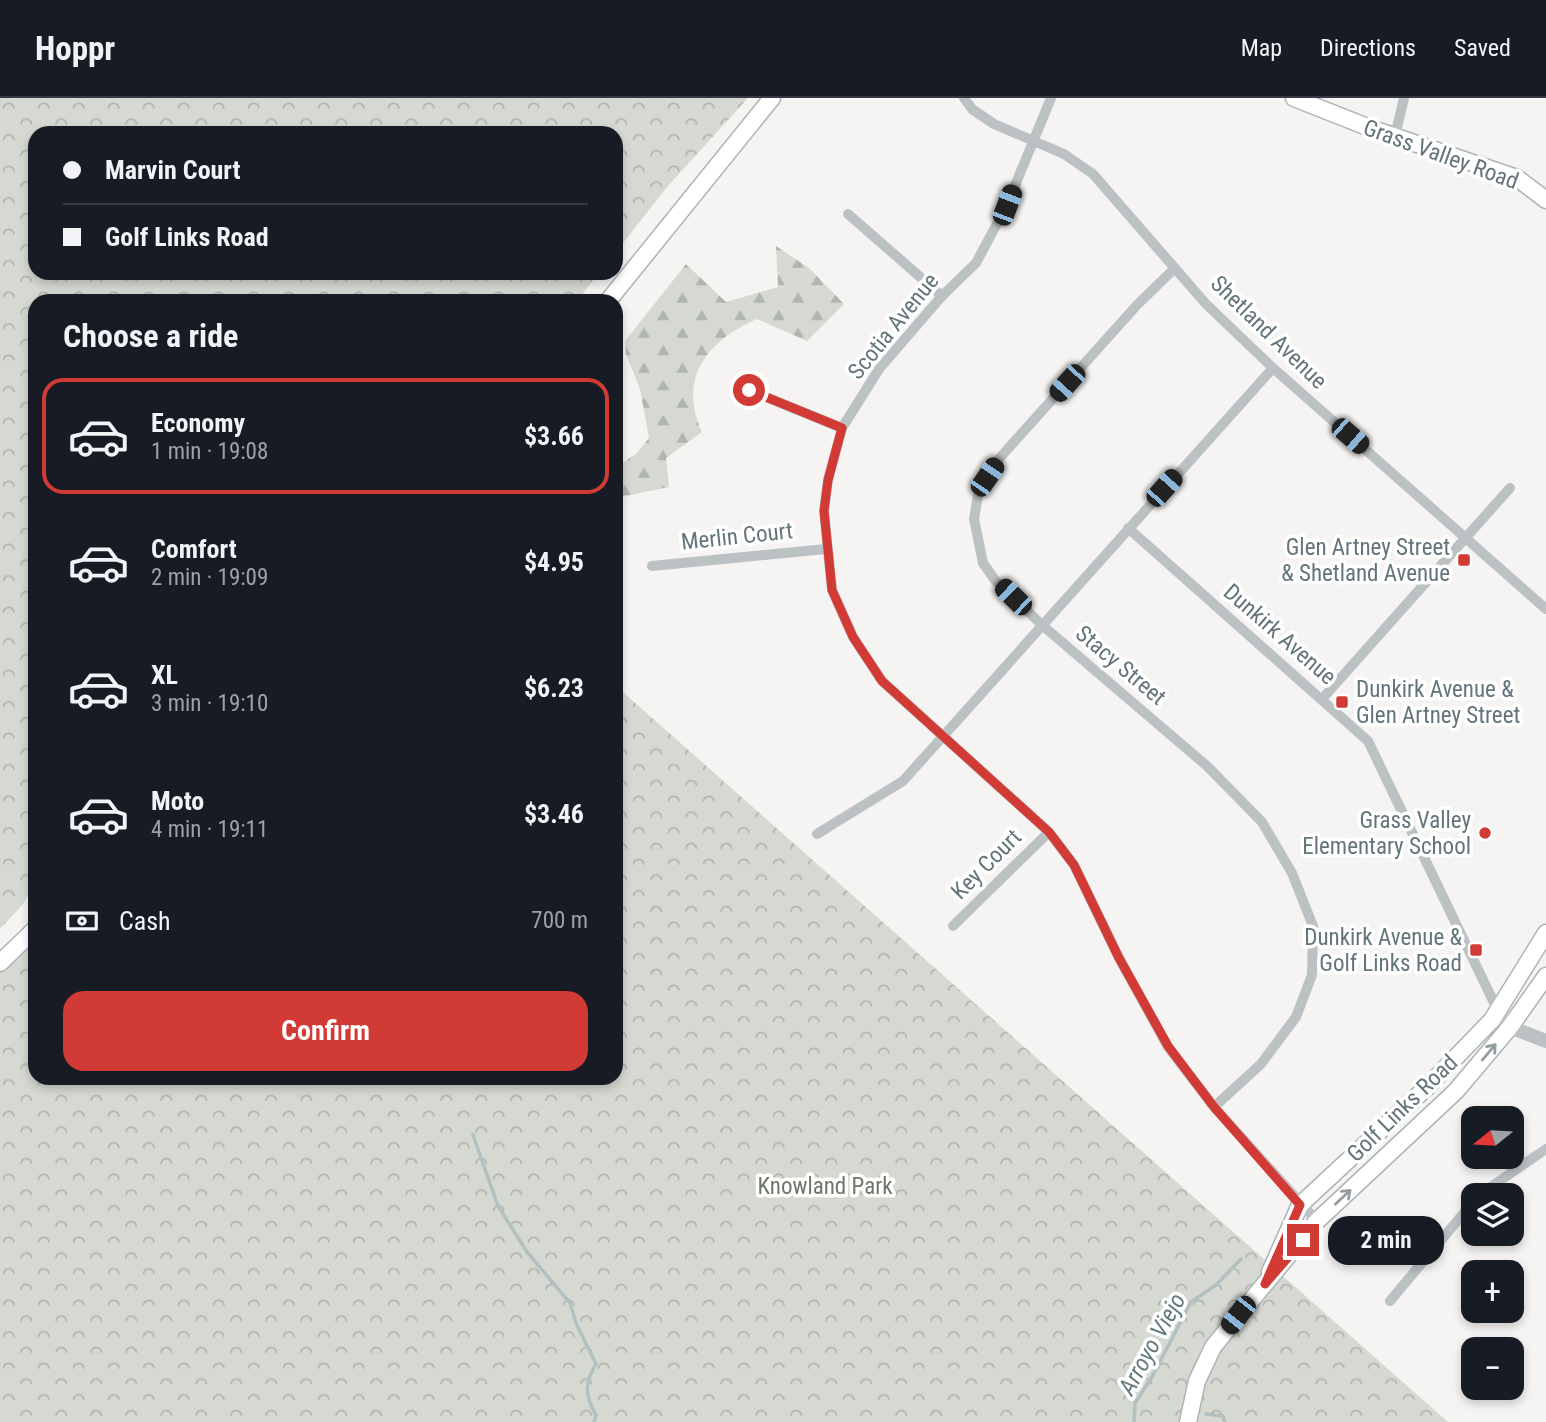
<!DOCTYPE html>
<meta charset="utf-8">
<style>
:root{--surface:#171b24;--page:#20242c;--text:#f1f3f6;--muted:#9ea1a6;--line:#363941;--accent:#d23a35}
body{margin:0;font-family:"Roboto Condensed",sans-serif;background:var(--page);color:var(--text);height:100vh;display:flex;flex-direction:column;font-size:26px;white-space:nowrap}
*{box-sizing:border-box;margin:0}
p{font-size:23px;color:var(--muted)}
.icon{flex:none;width:38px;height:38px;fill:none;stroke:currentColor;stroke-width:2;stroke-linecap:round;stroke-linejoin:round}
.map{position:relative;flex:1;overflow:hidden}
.sheet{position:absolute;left:28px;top:196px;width:595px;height:791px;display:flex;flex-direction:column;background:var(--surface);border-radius:21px;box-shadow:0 4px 10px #0003}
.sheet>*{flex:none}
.hud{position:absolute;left:28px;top:28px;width:595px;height:154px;border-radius:21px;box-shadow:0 4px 10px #0003;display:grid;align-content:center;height:154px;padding:0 35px;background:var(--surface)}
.needle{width:46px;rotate:252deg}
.fabs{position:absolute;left:1461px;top:1008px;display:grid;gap:14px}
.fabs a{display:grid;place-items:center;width:63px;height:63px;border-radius:14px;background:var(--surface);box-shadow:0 4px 10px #0003;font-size:35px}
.end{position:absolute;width:32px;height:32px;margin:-16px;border:9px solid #d23a35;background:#fff;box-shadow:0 0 0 4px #fff}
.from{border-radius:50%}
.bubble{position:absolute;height:49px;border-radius:21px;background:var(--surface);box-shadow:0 4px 10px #0003;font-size:23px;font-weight:700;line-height:49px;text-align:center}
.car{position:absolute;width:21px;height:42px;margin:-21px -10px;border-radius:9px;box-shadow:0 0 5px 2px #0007;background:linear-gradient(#222 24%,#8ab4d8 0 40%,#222 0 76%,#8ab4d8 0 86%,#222 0)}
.hud b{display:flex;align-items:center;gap:24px;height:66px;font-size:26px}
.hud b+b{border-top:2px solid var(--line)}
.hud i{width:18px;height:18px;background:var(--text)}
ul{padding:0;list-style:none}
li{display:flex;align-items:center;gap:21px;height:116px;margin:0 14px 10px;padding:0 21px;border:4px solid transparent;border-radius:21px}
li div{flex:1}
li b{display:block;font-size:26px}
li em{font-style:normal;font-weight:700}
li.current{border-color:var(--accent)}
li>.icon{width:63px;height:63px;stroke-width:1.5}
h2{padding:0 35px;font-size:32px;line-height:84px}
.pay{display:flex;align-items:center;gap:18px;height:77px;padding:0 35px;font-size:26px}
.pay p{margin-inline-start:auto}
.primary-button{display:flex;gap:14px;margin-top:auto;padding:14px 35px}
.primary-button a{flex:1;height:80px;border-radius:21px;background:var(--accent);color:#fff;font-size:28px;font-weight:700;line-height:80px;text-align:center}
header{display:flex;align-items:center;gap:42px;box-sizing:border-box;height:98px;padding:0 35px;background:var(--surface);border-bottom:2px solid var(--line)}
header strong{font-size:33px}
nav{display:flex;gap:38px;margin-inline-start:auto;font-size:24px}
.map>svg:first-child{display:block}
.forest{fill:url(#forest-firs)}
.park{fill:url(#park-crowns)}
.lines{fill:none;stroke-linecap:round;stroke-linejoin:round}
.stream{stroke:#b1c1c1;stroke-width:3.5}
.secondary-casing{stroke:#acb4b6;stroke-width:19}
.minor{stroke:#bcc1c3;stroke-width:10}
.tertiary{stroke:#bcc1c3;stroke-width:14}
.secondary{stroke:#fff;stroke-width:16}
.oneway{stroke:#929ea2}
.route{stroke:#d23a35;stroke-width:9}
.poi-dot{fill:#d23a35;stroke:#fff;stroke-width:2.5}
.labels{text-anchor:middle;stroke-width:7;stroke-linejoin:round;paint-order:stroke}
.street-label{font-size:23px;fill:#63757a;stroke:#fff}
.poi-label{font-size:23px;fill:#63757a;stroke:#fff;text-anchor:end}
.park-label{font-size:23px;fill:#6c7865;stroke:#fff}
.water-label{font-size:24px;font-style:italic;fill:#637b7d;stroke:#fff}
</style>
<header>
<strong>Hoppr</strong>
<nav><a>Map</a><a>Directions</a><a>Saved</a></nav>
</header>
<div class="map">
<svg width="1546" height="1324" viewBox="0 0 1546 1324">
<defs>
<pattern id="forest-firs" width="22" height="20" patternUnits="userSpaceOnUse" patternTransform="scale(1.75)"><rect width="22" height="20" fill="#d6d9d1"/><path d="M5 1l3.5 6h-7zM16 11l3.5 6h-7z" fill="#b1b5af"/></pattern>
<pattern id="park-crowns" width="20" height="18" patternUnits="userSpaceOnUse" patternTransform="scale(1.75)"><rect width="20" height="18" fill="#d6d9d1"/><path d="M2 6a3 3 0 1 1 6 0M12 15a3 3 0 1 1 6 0" fill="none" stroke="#b1b5af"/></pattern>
</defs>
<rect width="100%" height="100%" fill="#f5f4f2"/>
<path class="forest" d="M776,148L809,170L844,206L807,243L757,221C708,242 677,280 702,334L666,360L669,389L616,400V369L636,356L649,340L640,291L626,256L625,243L686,166L726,204L778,189Z"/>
<path class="park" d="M0,0H748L667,89L616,154V35H35V175H599L577,203H35V782L24,805L0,831Z
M616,588L1448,1324H0V858L35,824V980H616Z"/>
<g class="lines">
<path class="stream" d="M473,1037L498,1108L527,1154L570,1205L576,1225L596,1266C584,1285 585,1298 596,1317L594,1324
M1206,1316L1223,1318L1225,1324
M1134,1324L1135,1305L1152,1279L1191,1204L1216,1187L1241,1161"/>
<g class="secondary-casing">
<path id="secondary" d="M1294,0L1370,30L1517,80L1546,102
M608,203L772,0
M0,865L35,831
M1270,1174L1300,1107L1427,989L1492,922L1546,835
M1188,1324L1197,1283L1213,1249L1239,1217L1317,1123L1456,993L1510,929L1546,878"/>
</g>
<path class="minor" d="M964,0L972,11L994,26L1064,56L1093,76L1206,206L1273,270L1546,511
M1051,0L1007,107L976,165L942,198L879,271L842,330L828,382L824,413L832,492L853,539L882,583L1049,734L1074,767L1119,860L1168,949L1214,1009L1317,1123
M1395,38L1404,0
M848,116L942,198
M1175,170L1137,207L997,363L978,397L974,421L983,465L995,482L1042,527L1207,668L1262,724L1292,775L1313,828L1312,877L1296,919L1261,966L1214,1009
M749,292L842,330
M1128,430L1368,643L1498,913
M652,468L826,451
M1322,601L1510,390
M817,736L903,683L1273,270
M953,828L1049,734
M1479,1097L1546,1051
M1390,1203L1474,1103"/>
<path class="tertiary" d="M1498,913L1510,929L1546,943"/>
<use href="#secondary" class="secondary"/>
</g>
<defs><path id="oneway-shaft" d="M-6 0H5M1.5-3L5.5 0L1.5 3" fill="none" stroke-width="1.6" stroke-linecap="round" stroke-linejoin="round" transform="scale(1.75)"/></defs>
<g class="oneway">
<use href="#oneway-shaft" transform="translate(1489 954) rotate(-50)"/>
<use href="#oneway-shaft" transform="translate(1343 1099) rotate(-43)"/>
</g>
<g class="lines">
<path class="route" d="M749,292L842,330L828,382L824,413L832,492L853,539L882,583L1049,734L1074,767L1119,860L1168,948L1214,1009L1300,1107L1265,1186L1303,1142"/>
</g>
<g class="poi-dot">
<rect x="1457" y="455" width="14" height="14" rx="3.5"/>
<rect x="1335" y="597" width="14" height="14" rx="3.5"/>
<circle cx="1485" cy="735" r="7"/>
<rect x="1469" y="845" width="14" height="14" rx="3.5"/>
</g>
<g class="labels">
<g class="street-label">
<text transform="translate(1441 56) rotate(20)" y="8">Grass Valley Road</text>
<text transform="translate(893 228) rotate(-51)" y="8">Scotia Avenue</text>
<text transform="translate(1269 234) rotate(44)" y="8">Shetland Avenue</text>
<text transform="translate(737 438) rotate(-6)" y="8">Merlin Court</text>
<text transform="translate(1280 536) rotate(41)" y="8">Dunkirk Avenue</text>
<text transform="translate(1121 567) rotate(40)" y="8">Stacy Street</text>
<text transform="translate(986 766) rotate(-45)" y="8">Key Court</text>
<text transform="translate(1402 1010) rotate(-44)" y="8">Golf Links Road</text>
</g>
<g class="poi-label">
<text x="1450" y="457">Glen Artney Street<tspan x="1450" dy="26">&amp; Shetland Avenue</tspan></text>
<text x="1356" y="599" text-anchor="start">Dunkirk Avenue &amp;<tspan x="1356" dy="26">Glen Artney Street</tspan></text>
<text x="1471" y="730">Grass Valley<tspan x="1471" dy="26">Elementary School</tspan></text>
<text x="1462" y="847">Dunkirk Avenue &amp;<tspan x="1462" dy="26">Golf Links Road</tspan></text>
</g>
<g class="park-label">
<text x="825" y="1096">Knowland Park</text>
</g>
<g class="water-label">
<text transform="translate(1152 1246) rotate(-61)" y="8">Arroyo Viejo</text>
</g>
</g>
</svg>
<div class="fabs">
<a><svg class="needle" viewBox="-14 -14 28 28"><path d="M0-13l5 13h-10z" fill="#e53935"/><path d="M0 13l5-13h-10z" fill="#9ea1a6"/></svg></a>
<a><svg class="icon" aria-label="layers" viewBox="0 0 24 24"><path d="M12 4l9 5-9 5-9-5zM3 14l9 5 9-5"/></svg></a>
<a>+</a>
<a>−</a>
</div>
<i class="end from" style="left:749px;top:292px"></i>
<i class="end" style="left:1303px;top:1142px"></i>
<div class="bubble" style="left:1328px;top:1118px;width:116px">2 min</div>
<i class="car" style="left:1007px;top:107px;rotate:21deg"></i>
<i class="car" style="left:1067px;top:285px;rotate:222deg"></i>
<i class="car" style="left:1350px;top:338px;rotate:131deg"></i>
<i class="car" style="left:987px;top:379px;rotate:34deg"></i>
<i class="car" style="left:1164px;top:390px;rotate:42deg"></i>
<i class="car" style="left:1013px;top:499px;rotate:314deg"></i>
<i class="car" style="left:1238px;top:1217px;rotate:218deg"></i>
<div class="hud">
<b><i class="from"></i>Marvin Court</b>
<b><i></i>Golf Links Road</b>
</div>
<section class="sheet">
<h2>Choose a ride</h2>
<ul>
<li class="current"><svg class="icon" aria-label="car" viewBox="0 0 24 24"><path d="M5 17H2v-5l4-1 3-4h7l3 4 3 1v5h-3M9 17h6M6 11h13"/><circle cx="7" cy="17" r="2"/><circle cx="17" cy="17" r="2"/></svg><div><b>Economy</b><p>1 min · 19:08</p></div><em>$3.66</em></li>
<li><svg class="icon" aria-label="car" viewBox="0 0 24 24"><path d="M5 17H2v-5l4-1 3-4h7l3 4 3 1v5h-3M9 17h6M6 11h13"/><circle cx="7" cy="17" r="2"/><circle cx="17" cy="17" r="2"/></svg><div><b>Comfort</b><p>2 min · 19:09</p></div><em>$4.95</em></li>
<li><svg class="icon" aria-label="car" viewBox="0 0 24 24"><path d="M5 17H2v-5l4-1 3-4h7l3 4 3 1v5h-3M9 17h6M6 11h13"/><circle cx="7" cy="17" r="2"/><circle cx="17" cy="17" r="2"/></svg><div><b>XL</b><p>3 min · 19:10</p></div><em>$6.23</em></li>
<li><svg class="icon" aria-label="car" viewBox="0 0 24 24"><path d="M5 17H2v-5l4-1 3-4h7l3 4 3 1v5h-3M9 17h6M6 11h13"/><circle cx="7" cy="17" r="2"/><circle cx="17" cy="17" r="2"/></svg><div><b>Moto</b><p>4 min · 19:11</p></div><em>$3.46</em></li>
</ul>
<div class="pay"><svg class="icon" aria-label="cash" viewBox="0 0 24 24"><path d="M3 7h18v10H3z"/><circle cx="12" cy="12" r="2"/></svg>Cash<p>700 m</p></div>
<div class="primary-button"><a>Confirm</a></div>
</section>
</div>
